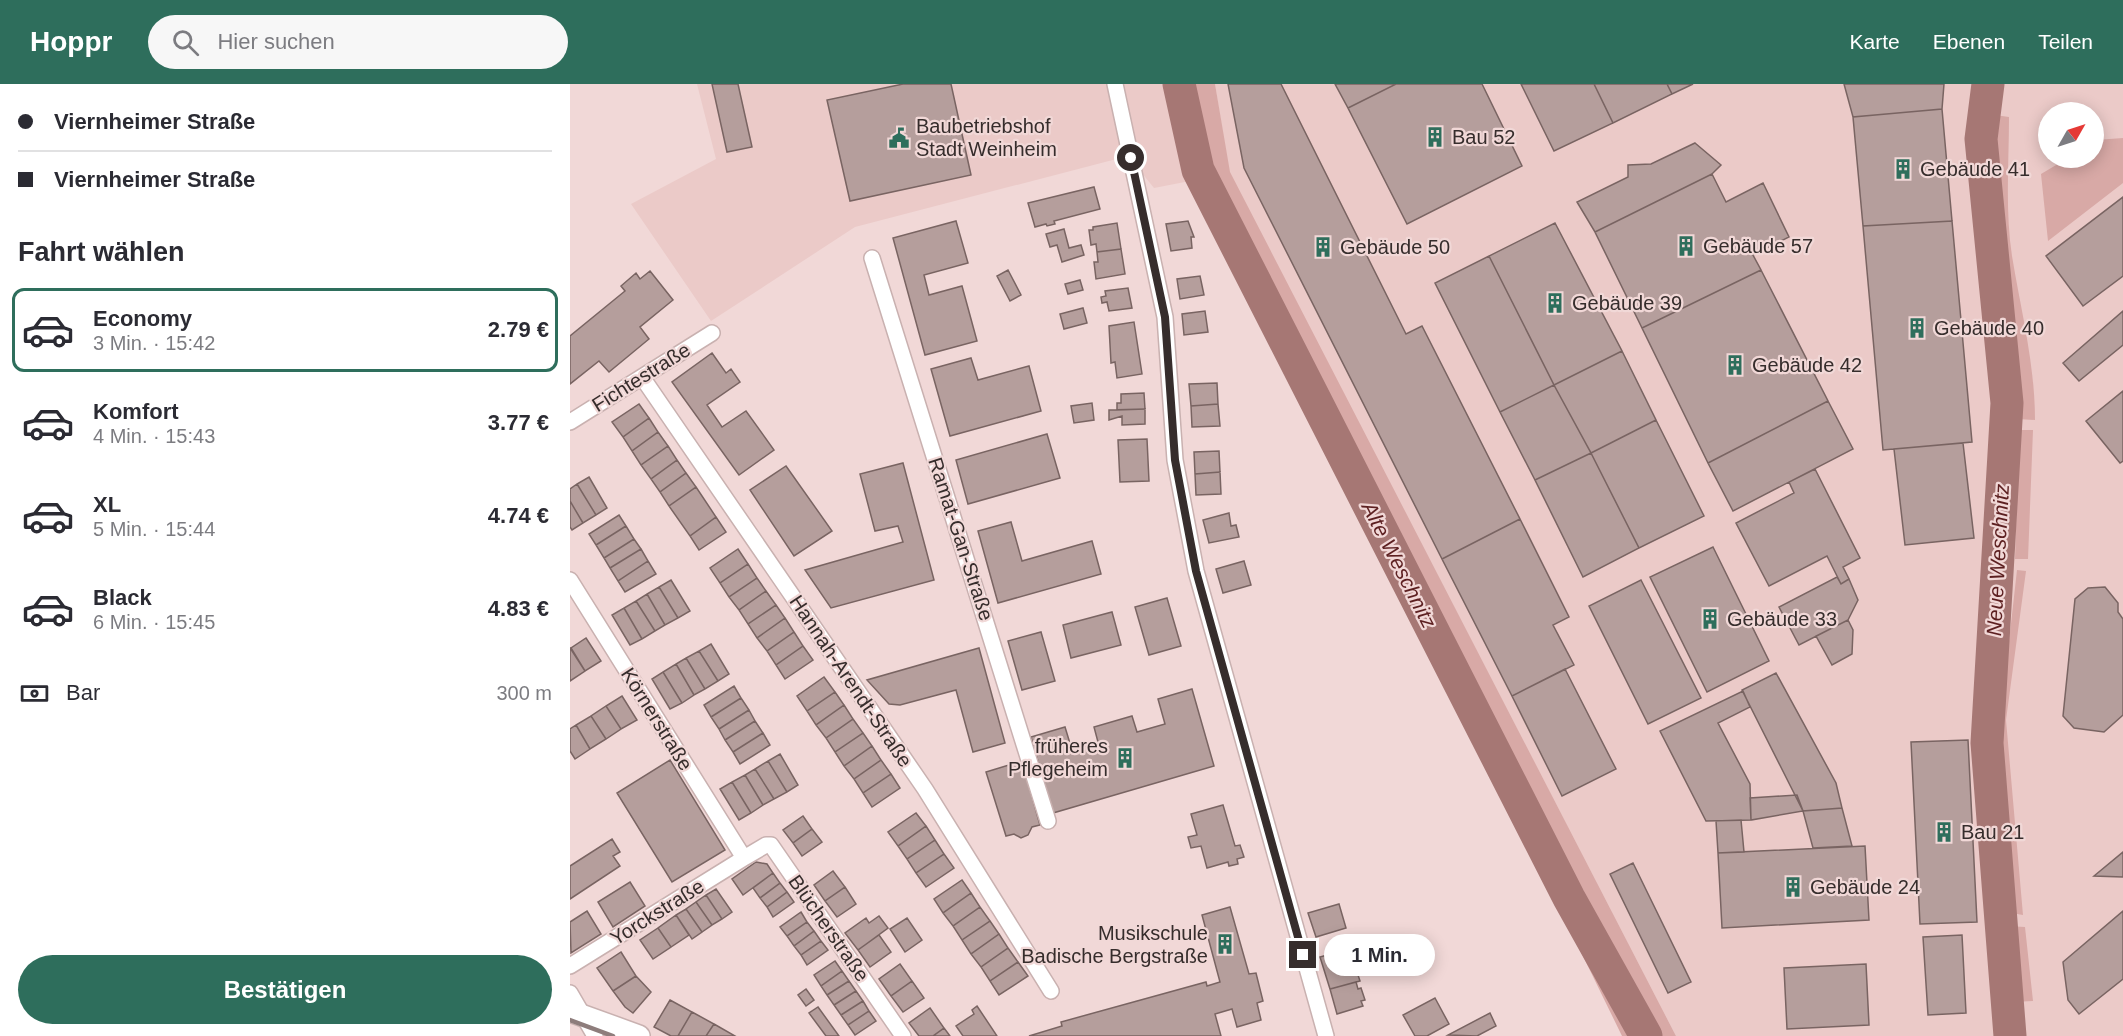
<!DOCTYPE html>
<html lang="de">
<meta charset="utf-8">
<style>
:root{--surface:#fff;--page:#f7f7f7;--text:#2b2b33;--muted:#7c7c81;--line:#e1e1e2;--accent:#2e6e5c}
body{margin:0;font-family:Arial,sans-serif;background:var(--page);color:var(--text);height:100vh;display:flex;flex-direction:column;font-size:22px;white-space:nowrap}
*{box-sizing:border-box;margin:0}
p{font-size:20px;color:var(--muted)}
.icon{flex:none;width:33px;height:33px;fill:none;stroke:currentColor;stroke-width:2;stroke-linecap:round;stroke-linejoin:round}
.map{position:relative;flex:1;overflow:hidden}
.panel{display:flex;flex-direction:column;background:var(--surface);width:570px}
.panel>*{flex:none}
.guide{display:grid;align-content:center;height:132px;padding:0 18px;background:var(--surface)}
.needle{width:39px;rotate:51deg}
.tools{position:absolute;left:1468px;top:18px;display:grid;gap:12px}
.tools a{display:grid;place-items:center;width:66px;height:66px;border-radius:50%;background:var(--surface);box-shadow:0 3px 15px #0003;font-size:30px}
.end{position:absolute;width:27px;height:27px;margin:-14px;border:8px solid #362d2c;background:#fff;box-shadow:0 0 0 3px #fff}
.from{border-radius:50%}
.bubble{position:absolute;height:42px;border-radius:21px;background:var(--surface);box-shadow:0 3px 15px #0003;font-size:20px;font-weight:600;line-height:42px;text-align:center}
.guide b{display:flex;align-items:center;gap:21px;height:57px;font-size:22px}
.guide b+b{border-top:2px solid var(--line)}
.guide i{width:15px;height:15px;background:var(--text)}
ul{padding:0;list-style:none}
li{display:flex;align-items:center;gap:18px;height:84px;margin:0 12px 9px;padding:0 6px;border:3px solid transparent;border-radius:12px}
li div{flex:1}
li b{display:block;font-size:22px}
li em{font-style:normal;font-weight:600}
li.on{border-color:var(--accent)}
li>.icon{width:54px;height:54px;stroke-width:1.5}
h2{padding:0 18px;font-size:27px;line-height:72px}
.pay{display:flex;align-items:center;gap:15px;height:66px;padding:0 18px;font-size:22px}
.pay p{margin-inline-start:auto}
.primary-button{display:flex;gap:12px;margin-top:auto;padding:12px 18px}
.primary-button a{flex:1;height:69px;border-radius:36px;background:var(--accent);color:#fff;font-size:24px;font-weight:600;line-height:69px;text-align:center}
header{display:flex;align-items:center;gap:36px;box-sizing:border-box;height:84px;padding:0 30px;background:var(--accent);color:#fff}
header strong{font-size:28px}
nav{display:flex;gap:33px;margin-inline-start:auto;font-size:21px}
.search{width:420px;height:54px;background:var(--page);display:flex;align-items:center;gap:15px;box-sizing:border-box;padding:0 21px;border-radius:33px;color:var(--muted);font-size:22px}
main{display:flex;flex:1;min-height:0}
.map>svg:first-child{display:block}
.built{fill:#ebcac8;fill-rule:evenodd}
.green{fill:#d8a9a6}
.lines{fill:none;stroke-linecap:round;stroke-linejoin:round}
.river{stroke:#a67774;stroke-width:33}
.building{fill:#b59e9c;stroke:#796462;stroke-width:1.5}
.street-casing{stroke:#c9b1b0;stroke-width:18}
.secondary-casing{stroke:#c9b1b0;stroke-width:24}
.street{stroke:#fff;stroke-width:15}
.secondary{stroke:#fff;stroke-width:21}
.rail{stroke:#8e7d7c;stroke-width:4.5}
.route{stroke:#362d2c;stroke-width:8}
.labels{text-anchor:middle;stroke-width:4.5;stroke-linejoin:round;paint-order:stroke}
.poi-label{font-size:20px;fill:#362d2c;stroke:#f1d8d7;text-anchor:start}
.street-label{font-size:20px;fill:#362d2c;stroke:#f1d8d7}
.water-label{font-size:21px;font-style:italic;fill:#5c1f20;stroke:#f1d8d7}
</style>
<header>
<strong>Hoppr</strong>
<div class="search"><svg class="icon" aria-label="search" viewBox="0 0 24 24"><circle cx="10" cy="10" r="6"/><path d="M15 15l6 6"/></svg>Hier suchen</div>
<nav><a>Karte</a><a>Ebenen</a><a>Teilen</a></nav>
</header>
<main>
<section class="panel">
<div class="guide">
<b><i class="from"></i>Viernheimer Straße</b>
<b><i></i>Viernheimer Straße</b>
</div>
<h2>Fahrt wählen</h2>
<ul>
<li class="on"><svg class="icon" aria-label="car" viewBox="0 0 24 24"><path d="M5 17H2v-5l4-1 3-4h7l3 4 3 1v5h-3M9 17h6M6 11h13"/><circle cx="7" cy="17" r="2"/><circle cx="17" cy="17" r="2"/></svg><div><b>Economy</b><p>3 Min. · 15:42</p></div><em>2.79 €</em></li>
<li><svg class="icon" aria-label="car" viewBox="0 0 24 24"><path d="M5 17H2v-5l4-1 3-4h7l3 4 3 1v5h-3M9 17h6M6 11h13"/><circle cx="7" cy="17" r="2"/><circle cx="17" cy="17" r="2"/></svg><div><b>Komfort</b><p>4 Min. · 15:43</p></div><em>3.77 €</em></li>
<li><svg class="icon" aria-label="car" viewBox="0 0 24 24"><path d="M5 17H2v-5l4-1 3-4h7l3 4 3 1v5h-3M9 17h6M6 11h13"/><circle cx="7" cy="17" r="2"/><circle cx="17" cy="17" r="2"/></svg><div><b>XL</b><p>5 Min. · 15:44</p></div><em>4.74 €</em></li>
<li><svg class="icon" aria-label="car" viewBox="0 0 24 24"><path d="M5 17H2v-5l4-1 3-4h7l3 4 3 1v5h-3M9 17h6M6 11h13"/><circle cx="7" cy="17" r="2"/><circle cx="17" cy="17" r="2"/></svg><div><b>Black</b><p>6 Min. · 15:45</p></div><em>4.83 €</em></li>
</ul>
<div class="pay"><svg class="icon" aria-label="cash" viewBox="0 0 24 24"><path d="M3 7h18v10H3z"/><circle cx="12" cy="12" r="2"/></svg>Bar<p>300 m</p></div>
<div class="primary-button"><a>Bestätigen</a></div>
</section>
<div class="map">
<svg width="1553" height="952" viewBox="0 0 1553 952">
<rect width="100%" height="100%" fill="#f1d8d7"/>
<path class="built" d="M127,0H607L625,96L584,104L558,72L285,143L141,237L61,120L146,75Z
M645,0H1553V952H1106L659,88ZM1479,28H1524V74H1479Z"/>
<path class="green" d="M607,0H645L660,88L1106,952H1052L906,653L826,505L625,96Z
M1425,31L1439,33C1439,79 1435,126 1442,172C1451,227 1465,280 1465,336L1447,335L1445,275L1435,225L1423,113Z
M1553,54V99L1478,157L1471,90L1498,74H1524V57L1526,56Z
M1449,346H1463L1458,475H1445Z
M1447,486L1456,487L1436,636L1453,831L1441,829L1430,638Z
M1437,842L1455,843L1463,917L1443,918Z"/>
<g class="lines">
<path class="river" d="M609,0L628,86L999,814L1076,952
M1418,0L1411,55L1437,319L1417,659L1440,952"/>
</g>
<path class="building" d="M142,0H168L182,63L157,68Z
M333,0H381L401,91L280,117L257,16Z
M658,0H711L836,250L852,242L950,435L872,475L674,84Z
M765,0H826L778,24Z
M826,0H912L952,82L837,140L778,24Z
M951,0H1024L1043,39L984,67Z
M1024,0H1097L1102,10L1043,39Z
M1097,0H1123L1102,10Z
M1274,0H1374L1372,25L1283,33Z
M1372,25L1382,137L1293,142L1283,33Z
M1125,59L1151,81L1142,90L1025,148L1007,118L1058,93V81L1081,80Z
M1142,90L1156,118L1193,99L1219,153L1183,171L1191,186L1072,244L1025,148Z
M524,103L530,125L484,137L485,140L477,142L476,140L465,143L458,119Z
M1553,113V192L1513,222L1476,172Z
M386,137L398,179L354,191L359,211L392,202L407,257L355,271L323,154Z
M618,137L624,153H621L622,164L601,167L596,140Z
M1382,137L1402,358L1313,366L1293,142Z
M547,139L551,165L527,168L526,160L521,161L519,146H523V143Z
M985,139L1052,267L984,301L919,172Z
M494,145L499,164L511,161L514,171L492,178L487,161L480,163L476,150Z
M551,165L555,190L526,195L524,178H528L527,168Z
M919,172L984,301L930,328L865,199Z
M438,186L451,211L440,217L427,192Z
M1191,186L1258,317L1138,379L1072,244Z
M80,187L103,216L70,243L79,255L39,288L29,277L0,300V252L55,207L51,202L66,189L70,195Z
M630,192L634,211L610,215L607,195Z
M510,196L513,206L498,210L495,200Z
M558,204L562,224L539,227L537,218L532,219L531,213L536,212L535,207Z
M513,224L517,239L494,245L490,230Z
M635,227L638,248L614,251L612,230Z
M1553,227V261L1509,297L1493,279Z
M564,238L572,290L547,294L545,278L541,279L539,242Z
M1052,267L1086,336L1021,369L984,301Z
M142,269L156,289L161,285L170,298L137,321L152,343L176,327L204,366L169,391L102,298Z
M401,274L408,296L459,282L471,327L380,352L361,285Z
M647,299L648,320L621,322L619,300Z
M984,301L1021,369L965,396L930,328Z
M1553,307V377L1550,379L1516,337Z
M574,309L575,325L547,326V319H551V310Z
M1258,317L1283,365L1163,427L1138,379Z
M522,319L524,336L504,339L501,322Z
M69,320L79,334L53,353L42,338Z
M648,320L650,342L622,343L621,322Z
M575,325V340L552,341V332L539,336V326Z
M79,334L88,348L62,367L53,353Z
M1086,336L1134,432L1069,464L1021,369Z
M88,348L98,362L71,381L62,367Z
M477,350L490,394L398,420L386,376Z
M577,355L579,397L550,398L548,356Z
M1393,359L1404,454L1335,461L1324,365Z
M98,362L107,376L81,395L71,381Z
M649,367L650,388L625,390L624,368Z
M1021,369L1069,464L1013,493L965,396Z
M107,376L116,389L90,408L81,395Z
M333,379L364,496L261,524L235,486L333,458L328,442L305,447L290,390Z
M216,382L262,447L224,472L180,406Z
M1245,385L1290,474L1273,483L1279,495L1271,500L1257,472L1199,502L1166,439L1224,409L1219,398Z
M650,388L651,410L626,411L625,390Z
M116,389L126,403L99,422L90,408Z
M19,393L37,424L26,431L7,400Z
M7,400L26,431L13,439L0,417V405Z
M126,403L146,433L120,452L99,422Z
M0,417L13,439L2,446L0,443Z
M659,429L661,442L666,441L669,453L639,459L633,436Z
M49,431L56,442L26,461L19,450Z
M146,433L156,448L129,466L120,452Z
M950,435L999,533L983,541L1004,581L942,612L872,475Z
M441,438L452,477L522,457L531,490L428,519L408,447Z
M56,442L64,455L34,474L26,461Z
M64,455L71,465L40,484L34,474Z
M1143,463L1199,577L1137,608L1080,493Z
M71,465L78,477L48,497L40,484Z
M168,465L178,480L150,499L140,484Z
M78,477L86,490L55,508L48,497Z
M674,477L681,501L653,509L646,485Z
M178,480L187,494L159,513L150,499Z
M1267,493L1271,500L1279,495L1288,516L1278,536L1229,561L1209,523Z
M187,494L196,507L169,526L159,513Z
M101,496L120,527L108,534L89,503Z
M1071,496L1131,614L1078,640L1019,522Z
M89,503L108,534L95,541L77,510Z
M1535,503L1548,519V528L1553,535V631L1534,648L1504,644L1493,632L1505,515L1518,504Z
M196,507L206,521L178,540L169,526Z
M77,510L95,541L85,547L66,517Z
M597,514L611,562L579,571L565,523Z
M66,517L85,547L72,555L54,524Z
M206,521L215,534L187,554L178,540Z
M54,524L72,555L60,561L42,531Z
M542,528L551,561L501,574L493,541Z
M215,534L224,548L197,567L187,554Z
M1278,536L1283,546L1282,570L1262,581L1246,552Z
M224,548L233,562L206,581L197,567Z
M471,548L485,597L452,606L438,557Z
M16,554L31,577L15,587L1,564Z
M141,560L159,590L148,597L129,567Z
M233,562L243,576L215,595L206,581Z
M0,564L15,587L0,597Z
M409,564L435,659L403,668L386,606L330,621L319,620L297,596Z
M129,567L148,597L135,605L116,574Z
M116,574L135,605L124,611L106,580Z
M106,580L124,611L112,619L93,588Z
M995,585L1046,685L992,712L942,612Z
M93,588L112,619L100,625L82,595Z
M1206,589L1266,699L1272,724L1233,727L1172,606Z
M254,593L265,608L237,627L227,612Z
M164,602L171,614L141,633L134,621Z
M622,605L644,682L483,729L461,653L495,643L502,666L528,658L524,643L562,632L567,648L595,640L588,615Z
M1173,607L1180,623L1148,639L1180,700L1181,736L1136,737L1090,647Z
M265,608L274,621L246,641L237,627Z
M52,612L67,636L51,645L36,622Z
M171,614L179,626L149,645L141,633Z
M274,621L283,635L256,654L246,641Z
M36,622L51,645L36,655L21,632Z
M179,626L185,637L155,656L149,645Z
M21,632L36,655L20,665L6,641Z
M283,635L293,649L265,668L256,654Z
M185,637L193,649L163,668L155,656Z
M6,641L20,665L5,675L0,667V645Z
M193,649L200,661L170,680L163,668Z
M293,649L302,662L274,682L265,668Z
M1398,656L1407,838L1350,840L1341,658Z
M302,662L311,676L284,695L274,682Z
M210,670L228,701L217,708L198,677Z
M100,676L155,766L102,798L47,709Z
M311,676L321,690L293,709L284,695Z
M198,677L217,708L204,715L185,685Z
M452,677L470,741L462,743L458,751L451,754L444,750L436,752L416,688Z
M185,685L204,715L193,721L175,691Z
M321,690L330,704L302,723L293,709Z
M175,691L193,721L181,729L162,698Z
M162,698L181,729L169,736L150,705Z
M1227,711L1233,727L1181,736L1180,714Z
M653,721L665,762L670,761L674,773L667,775L668,780L659,782L658,778L637,784L631,762L621,764L618,753L627,751L621,730Z
M1272,724L1282,762L1243,764L1233,727Z
M346,729L356,742L328,762L318,748Z
M233,732L242,745L223,759L213,746Z
M1171,736L1174,768L1148,769L1146,737Z
M356,742L365,756L337,775L328,762Z
M242,745L252,758L232,772L223,759Z
M42,755L50,768L43,772L50,782L0,815V782Z
M365,756L374,770L346,789L337,775Z
M1295,762L1299,836L1152,844L1148,769Z
M1553,768V793L1524,792Z
M374,770L384,784L356,803L346,789Z
M186,778L197,780L203,789L173,811L162,795Z
M1063,779L1121,898L1098,909L1040,790Z
M263,787L275,803L255,817L244,801Z
M203,789L210,799L190,814L183,804Z
M392,796L401,809L373,829L364,815Z
M60,798L75,822L43,843L28,818Z
M210,799L217,808L197,823L190,814Z
M275,803L286,820L267,833L255,817Z
M146,805L162,828L152,835L136,811Z
M217,808L224,818L203,833L197,823Z
M401,809L410,823L383,842L373,829Z
M136,811L152,835L142,841L126,818Z
M126,818L142,841L132,848L116,825Z
M769,820L776,844L746,853L738,829Z
M410,823L420,837L392,856L383,842Z
M660,823L679,890L686,889L693,917L687,919L691,936L667,943L662,925L645,930L651,952H459L492,942L491,938L636,898L637,902L650,898L632,831Z
M116,825L132,848L122,855L106,831Z
M17,827L31,850L1,869L0,838Z
M1553,827V895L1509,930L1498,916L1493,878Z
M231,828L237,838L217,852L210,843Z
M106,831L119,851L101,863L88,844Z
M309,832L318,844L288,866L275,849L296,834L299,839Z
M337,834L352,856L335,868L320,845Z
M420,837L429,850L401,870L392,856Z
M237,838L244,847L224,862L217,852Z
M88,844L101,863L83,875L70,856Z
M244,847L251,857L231,871L224,862Z
M429,850L438,864L411,883L401,870Z
M309,851L321,868L300,883L288,866Z
M1392,851L1396,929L1358,931L1353,853Z
M251,857L258,866L237,881L231,871Z
M789,862L793,875L798,873L802,886L788,891L790,897L760,905L750,873Z
M438,864L448,878L420,897L411,883Z
M51,868L66,892L43,907L27,884Z
M265,877L272,887L251,902L244,891Z
M448,878L458,892L429,911L420,897Z
M330,880L342,897L321,912L309,895Z
M1296,880L1299,941L1217,945L1214,884Z
M272,887L279,897L257,911L251,902Z
M66,892L81,908L63,929L55,923L43,907Z
M279,897L286,907L264,921L257,911Z
M342,897L354,914L333,928L321,912Z
M786,898L788,905L791,904L795,916L791,917L793,922L767,930L760,905Z
M236,905L244,916L236,922L228,911Z
M286,907L293,917L271,931L264,921Z
M865,914L879,940L857,952H845L833,931Z
M100,916L122,928L108,952H101L84,943Z
M293,917L299,927L278,941L271,931Z
M407,922L427,952H393L386,942L404,930L402,926Z
M248,923L269,952H256L239,929Z
M360,924L374,944L363,952H349L339,939Z
M299,927L306,937L285,951L278,941Z
M122,928L144,940L136,952H108Z
M920,929L926,942L907,952L878,951Z
M144,940L165,952H136Z
M374,944L380,952H363Z"/>
<g class="lines">
<g class="street-casing">
<path id="street" d="M545,0L595,233L605,376L626,487L756,952
M302,174L478,737
M72,293L355,705L481,907
M0,338L142,249
M0,496L174,774
M0,882L174,774L196,761H201L333,952
M0,909L25,952"/>
</g>
<g class="secondary-casing">
<path id="secondary" d="M0,927L69,952"/>
</g>
<use href="#street" class="street"/>
<use href="#secondary" class="secondary"/>
<path class="rail" d="M0,936L43,952"/>
</g>
<g class="lines">
<path class="route" d="M561,74L595,233L605,376L626,487L733,871"/>
</g>
<defs>
<g id="building-bare" transform="scale(1.62)"><path d="M-4-6H4V6H1V3H-1V6H-4ZM-2.5-4.3h1.7v1.8h-1.7ZM.8-4.3h1.7v1.8H.8ZM-2.5-1h1.7V.8h-1.7ZM.8-1h1.7V.8H.8Z" fill="#2e6e5c" stroke="#f1d8d7" stroke-width="2.5" paint-order="stroke"/></g>
<g id="civic-bare" transform="scale(1.62)"><path d="M-.6-6.5H3V-4.5H.6V-3L4-1V1h2V6H-6V1h2V-1L-.6-3ZM-1.2 2.5V6h2.4V2.5Z" fill="#2e6e5c" stroke="#f1d8d7" stroke-width="2.5" paint-order="stroke"/></g>
</defs>
<g fill-rule="evenodd">
<use href="#building-bare" x="865" y="53"/>
<use href="#civic-bare" x="329" y="54"/>
<use href="#building-bare" x="1333" y="85"/>
<use href="#building-bare" x="1116" y="162"/>
<use href="#building-bare" x="753" y="163"/>
<use href="#building-bare" x="985" y="219"/>
<use href="#building-bare" x="1347" y="244"/>
<use href="#building-bare" x="1165" y="281"/>
<use href="#building-bare" x="1140" y="535"/>
<use href="#building-bare" x="555" y="674"/>
<use href="#building-bare" x="1374" y="748"/>
<use href="#building-bare" x="1223" y="803"/>
<use href="#building-bare" x="655" y="860"/>
</g>
<g class="labels">
<g class="poi-label">
<text x="346" y="49">Baubetriebshof<tspan x="346" dy="23">Stadt Weinheim</tspan></text>
<text x="882" y="60">Bau 52</text>
<text x="1350" y="92">Gebäude 41</text>
<text x="1133" y="169">Gebäude 57</text>
<text x="770" y="170">Gebäude 50</text>
<text x="1002" y="226">Gebäude 39</text>
<text x="1364" y="251">Gebäude 40</text>
<text x="1182" y="288">Gebäude 42</text>
<text x="1157" y="542">Gebäude 33</text>
<text x="538" y="669" text-anchor="end">früheres<tspan x="538" dy="23">Pflegeheim</tspan></text>
<text x="1391" y="755">Bau 21</text>
<text x="1240" y="810">Gebäude 24</text>
<text x="638" y="856" text-anchor="end">Musikschule<tspan x="638" dy="23">Badische Bergstraße</tspan></text>
</g>
<g class="street-label">
<text transform="translate(71 293) rotate(-32)" y="7">Fichtestraße</text>
<text transform="translate(391 455) rotate(72)" y="7">Ramat-Gan-Straße</text>
<text transform="translate(281 597) rotate(56)" y="7">Hannah-Arendt-Straße</text>
<text transform="translate(87 635) rotate(58)" y="7">Körnerstraße</text>
<text transform="translate(87 828) rotate(-32)" y="7">Yorckstraße</text>
<text transform="translate(259 844) rotate(55)" y="7">Blücherstraße</text>
</g>
<g class="water-label">
<text transform="translate(1428 476) rotate(-87)" y="7">Neue Weschnitz</text>
<text transform="translate(829 481) rotate(63)" y="7">Alte Weschnitz</text>
</g>
</g>
</svg>
<div class="tools">
<a><svg class="needle" viewBox="-14 -14 28 28"><path d="M0-13l5 13h-10z" fill="#e53935"/><path d="M0 13l5-13h-10z" fill="#7c7c81"/></svg></a>
</div>
<i class="end from" style="left:561px;top:74px"></i>
<i class="end" style="left:733px;top:871px"></i>
<div class="bubble" style="left:754px;top:850px;width:111px">1 Min.</div>
</div>
</main>
